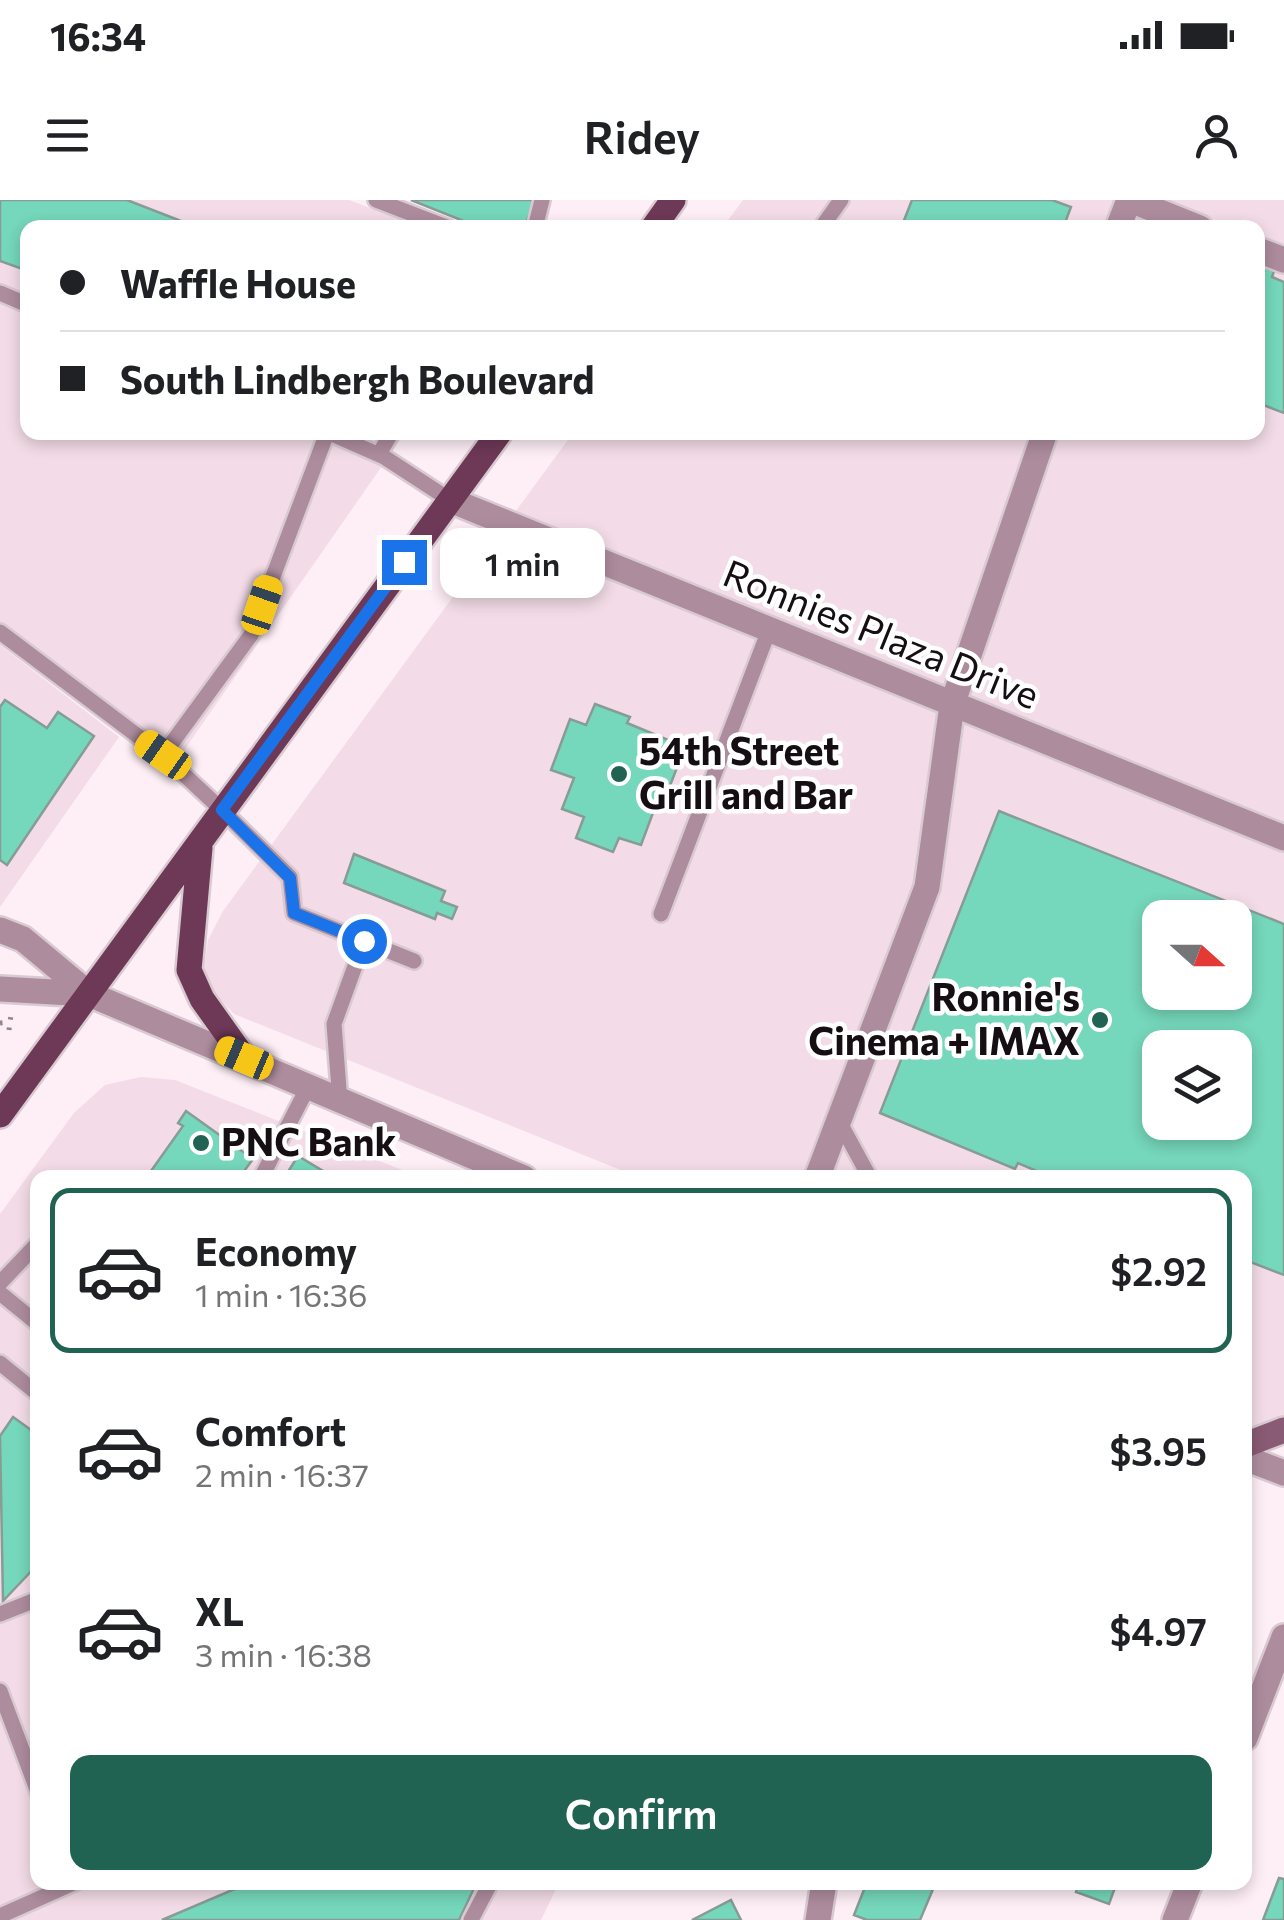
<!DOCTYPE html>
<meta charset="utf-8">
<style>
:root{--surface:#fff;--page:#f6f6f6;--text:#202124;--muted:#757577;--line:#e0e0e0;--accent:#216352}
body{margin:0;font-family:Commissioner,sans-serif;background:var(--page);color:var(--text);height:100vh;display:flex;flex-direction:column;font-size:38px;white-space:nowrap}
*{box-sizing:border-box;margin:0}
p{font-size:32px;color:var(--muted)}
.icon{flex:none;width:55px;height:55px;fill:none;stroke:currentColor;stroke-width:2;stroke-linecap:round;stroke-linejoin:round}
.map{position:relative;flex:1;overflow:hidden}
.details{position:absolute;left:30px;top:970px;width:1222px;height:720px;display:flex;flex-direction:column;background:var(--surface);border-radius:20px;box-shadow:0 5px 15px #0003}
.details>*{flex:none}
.top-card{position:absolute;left:20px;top:20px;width:1245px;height:220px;border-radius:20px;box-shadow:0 5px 15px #0003;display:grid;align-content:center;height:220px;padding:0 40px;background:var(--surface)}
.needle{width:65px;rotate:111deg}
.buttons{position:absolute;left:1142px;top:700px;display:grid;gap:20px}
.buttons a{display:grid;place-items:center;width:110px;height:110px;border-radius:20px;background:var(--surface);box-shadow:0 5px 15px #0003;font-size:50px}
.end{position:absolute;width:45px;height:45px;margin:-22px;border:12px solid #1a73e8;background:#fff;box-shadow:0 0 0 5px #fff}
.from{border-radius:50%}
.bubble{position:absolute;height:70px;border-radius:20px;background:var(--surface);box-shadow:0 5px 15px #0003;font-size:32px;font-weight:600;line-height:70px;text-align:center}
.car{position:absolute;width:30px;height:60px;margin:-30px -15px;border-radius:12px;box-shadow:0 0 8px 2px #0007;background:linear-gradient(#f5c518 24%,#345 0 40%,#f5c518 0 76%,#345 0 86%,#f5c518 0)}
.top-card b{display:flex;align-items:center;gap:35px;height:95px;font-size:38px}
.top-card b+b{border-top:2px solid var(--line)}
.top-card i{width:25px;height:25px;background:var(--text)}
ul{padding:18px 0 0;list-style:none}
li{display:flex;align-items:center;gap:30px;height:165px;margin:0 20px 15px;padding:0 20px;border:5px solid transparent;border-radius:20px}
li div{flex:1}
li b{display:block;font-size:38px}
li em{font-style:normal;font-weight:600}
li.selected{border-color:var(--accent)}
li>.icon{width:90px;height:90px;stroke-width:1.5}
.primary-button{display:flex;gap:20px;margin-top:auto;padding:20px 40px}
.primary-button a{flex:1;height:115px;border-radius:20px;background:var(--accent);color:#fff;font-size:40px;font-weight:600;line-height:115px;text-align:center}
.status{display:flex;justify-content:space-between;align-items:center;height:70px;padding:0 50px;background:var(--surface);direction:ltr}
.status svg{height:28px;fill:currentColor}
header{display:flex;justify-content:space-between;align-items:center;height:130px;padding:0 40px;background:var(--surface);font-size:45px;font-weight:600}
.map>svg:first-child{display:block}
.built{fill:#f3dce7;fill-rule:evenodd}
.building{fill:#75d7bb;stroke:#879c95;stroke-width:2.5;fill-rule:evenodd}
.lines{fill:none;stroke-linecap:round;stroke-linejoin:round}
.service-casing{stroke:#d9cad2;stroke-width:20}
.minor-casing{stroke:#d9cad2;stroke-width:30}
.tertiary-casing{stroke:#d9cad2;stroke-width:30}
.secondary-casing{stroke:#d9cad2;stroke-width:30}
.primary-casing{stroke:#d9cad2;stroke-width:30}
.path{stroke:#92868c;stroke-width:5;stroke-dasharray:2.5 8;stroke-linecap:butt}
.service{stroke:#ad8c9d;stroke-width:15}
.minor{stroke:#ad8c9d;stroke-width:25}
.tertiary{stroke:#ad8c9d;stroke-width:25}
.secondary{stroke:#895b74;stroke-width:25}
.primary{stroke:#6e3857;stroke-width:25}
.route{stroke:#1a73e8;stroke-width:12}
.poi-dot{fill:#216352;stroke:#fff;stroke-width:4}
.labels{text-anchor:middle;stroke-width:9;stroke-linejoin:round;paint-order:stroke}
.street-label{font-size:38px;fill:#150e12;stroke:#fff}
.poi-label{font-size:38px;font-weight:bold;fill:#150e12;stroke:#fff;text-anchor:start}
</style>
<div class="status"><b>16:34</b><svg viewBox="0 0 49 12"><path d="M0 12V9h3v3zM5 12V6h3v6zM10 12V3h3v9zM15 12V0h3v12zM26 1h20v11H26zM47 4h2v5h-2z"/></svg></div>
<header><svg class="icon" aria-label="menu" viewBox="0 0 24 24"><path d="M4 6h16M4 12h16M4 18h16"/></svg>Ridey<svg class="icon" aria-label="person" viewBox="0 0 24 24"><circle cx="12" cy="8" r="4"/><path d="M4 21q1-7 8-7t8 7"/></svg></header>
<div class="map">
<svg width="1284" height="1720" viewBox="0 0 1284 1720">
<rect width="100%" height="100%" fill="#feeef6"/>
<path class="built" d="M0,0H349L420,27L28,28V232L405,233L180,556L153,541L0,424Z
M743,0H1284V1239L1245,1224V978L638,977L234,814L214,793L204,767L208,740L223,711L573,233L1258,232V28L723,27ZM1160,718H1235V792H1160ZM1160,848H1235V922H1160Z
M0,445L119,537L0,707Z
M141,877L175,880L420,977L38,978V1682L559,1683L541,1720H0V1014L74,913L105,885Z"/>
<path class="building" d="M0,0H127L199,28H28V71L0,61Z
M411,0H535L524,28H481Z
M912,0H1052L1071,7L1063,28H901Z
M1258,62L1275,68L1272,77L1284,82V213L1258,203Z
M5,500L47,528L58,512L94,536L7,665L0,660V507Z
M595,504L630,517L627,523L685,547L666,596L660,594L641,645L619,638L613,652L576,638L584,617L562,609L574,578L551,570L570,519L586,525Z
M999,611L1284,724V1075L1245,1060V978H1053L1018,963L1015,969L880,913ZM1160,718H1235V792H1160ZM1160,848H1235V922H1160Z
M354,654L445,691L441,701L457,707L452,719L437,713L435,719L344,683Z
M186,911L253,959L239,978H146L183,926L178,923Z
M298,956L323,971L318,978H284Z
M13,1217L38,1235V1364L3,1401L0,1236Z
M1279,1678L1284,1679V1720H1263Z
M251,1682H477L459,1720H162Z
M867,1682H936L920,1720H867L854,1715Z
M1079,1682H1117L1109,1704L1076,1692Z
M731,1700L741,1720H692Z"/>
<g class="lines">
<g class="service-casing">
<path id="service" d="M376,0L449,28
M535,28L542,0
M821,28L841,0
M0,93L28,105
M327,232L384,257L450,300
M379,254L392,232
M0,432L163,555L222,610L290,677L294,713L364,741L334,824L340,902
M163,555L251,435L327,233
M661,714L769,430
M364,741L414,761
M839,921L870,978
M261,978L308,887
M0,1083L38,1043
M0,1093L38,1124
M0,1163L38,1194
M0,1414L38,1399
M0,1491L38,1592
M0,1716L76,1682
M471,1720L491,1682"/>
</g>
<g class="minor-casing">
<path id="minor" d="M1130,0L1200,28
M1118,28L1129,0
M1258,50L1284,60
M450,300L1284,638
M817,978L927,687L952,505L1045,232
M1245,1538L1284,1437
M818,1720L824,1682
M1175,1720L1190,1682"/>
</g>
<g class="tertiary-casing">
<path id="tertiary" d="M0,730L23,739L89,794L524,978
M0,789L89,794
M1245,1258L1284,1273"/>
</g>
<g class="secondary-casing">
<path id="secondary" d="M1245,1245L1284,1230"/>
</g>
<g class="primary-casing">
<path id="primary" d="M653,28L673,0
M200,648L189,770L202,799L244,858
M0,915L500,232"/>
</g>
<path class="path" d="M0,823L10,822
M9,830L11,815"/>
<use href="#service" class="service"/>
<use href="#minor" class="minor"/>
<use href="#tertiary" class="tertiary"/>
<use href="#secondary" class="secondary"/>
<use href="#primary" class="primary"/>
</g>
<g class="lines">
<path class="route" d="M364,741L294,713L290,678L222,610L404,362"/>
</g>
<g class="poi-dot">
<circle cx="619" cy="574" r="10"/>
<circle cx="1100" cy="820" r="10"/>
<circle cx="201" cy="943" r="10"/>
</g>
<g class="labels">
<g class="street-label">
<text transform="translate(881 435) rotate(22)" y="13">Ronnies Plaza Drive</text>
</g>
<g class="poi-label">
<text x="639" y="565">54th Street<tspan x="639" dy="44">Grill and Bar</tspan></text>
<text x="1080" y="811" text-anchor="end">Ronnie's<tspan x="1080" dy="44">Cinema + IMAX</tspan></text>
<text x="221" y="956">PNC Bank</text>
</g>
</g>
</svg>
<div class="buttons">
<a><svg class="needle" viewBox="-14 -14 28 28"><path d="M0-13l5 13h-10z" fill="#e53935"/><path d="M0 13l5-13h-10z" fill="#757577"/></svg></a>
<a><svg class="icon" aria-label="layers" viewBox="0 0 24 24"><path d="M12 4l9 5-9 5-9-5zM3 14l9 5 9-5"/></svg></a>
</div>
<i class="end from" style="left:364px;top:741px"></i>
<i class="end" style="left:404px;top:362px"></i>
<div class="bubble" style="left:440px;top:328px;width:165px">1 min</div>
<i class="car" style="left:262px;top:405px;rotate:19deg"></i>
<i class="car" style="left:163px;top:555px;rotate:305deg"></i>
<i class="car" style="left:244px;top:858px;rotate:293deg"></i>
<div class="top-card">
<b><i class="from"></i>Waffle House</b>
<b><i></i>South Lindbergh Boulevard</b>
</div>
<section class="details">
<ul>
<li class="selected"><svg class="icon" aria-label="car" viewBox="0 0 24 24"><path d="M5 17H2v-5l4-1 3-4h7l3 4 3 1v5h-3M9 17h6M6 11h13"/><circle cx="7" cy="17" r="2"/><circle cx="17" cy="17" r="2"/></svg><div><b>Economy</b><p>1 min · 16:36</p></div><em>$2.92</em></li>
<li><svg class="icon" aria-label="car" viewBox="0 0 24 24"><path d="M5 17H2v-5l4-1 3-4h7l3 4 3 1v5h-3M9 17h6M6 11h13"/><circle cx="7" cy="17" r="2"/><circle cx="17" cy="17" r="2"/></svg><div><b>Comfort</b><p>2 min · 16:37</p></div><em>$3.95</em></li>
<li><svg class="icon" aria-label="car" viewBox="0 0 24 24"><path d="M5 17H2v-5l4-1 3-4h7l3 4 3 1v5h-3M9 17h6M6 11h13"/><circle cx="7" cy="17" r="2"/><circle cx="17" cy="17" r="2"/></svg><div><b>XL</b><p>3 min · 16:38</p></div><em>$4.97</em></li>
</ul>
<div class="primary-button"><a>Confirm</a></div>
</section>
</div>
